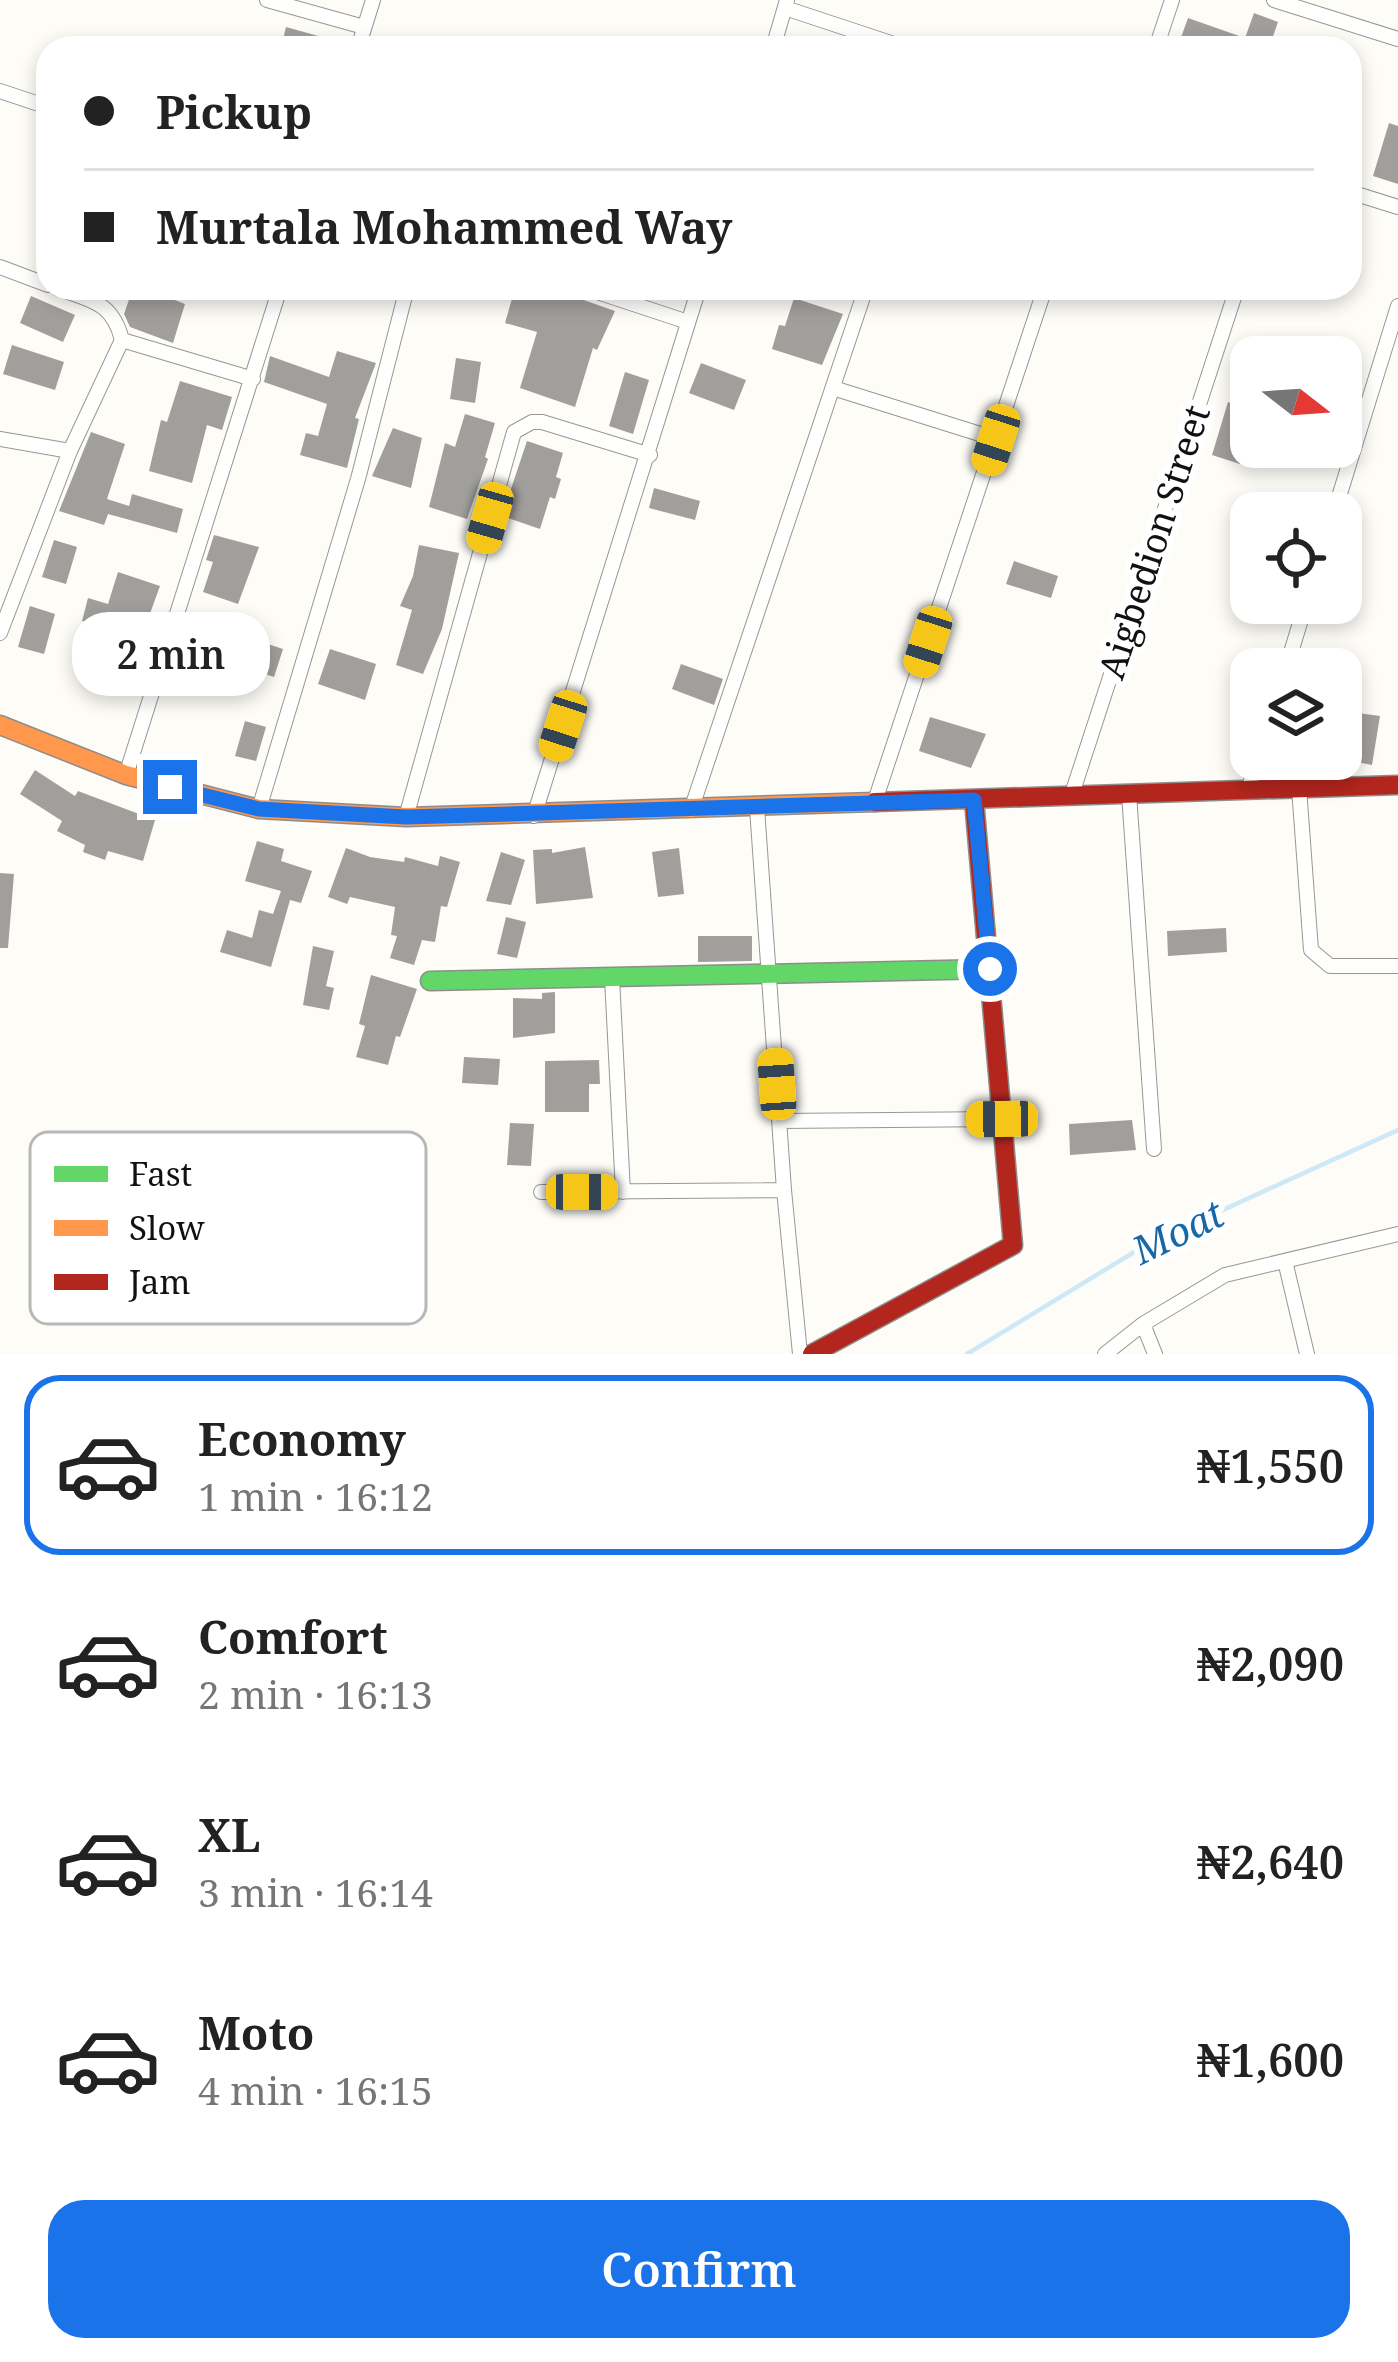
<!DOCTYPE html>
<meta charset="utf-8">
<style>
:root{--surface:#fff;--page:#f6f6f6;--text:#222;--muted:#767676;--line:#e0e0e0;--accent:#1a73e8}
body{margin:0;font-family:"Noto Serif",serif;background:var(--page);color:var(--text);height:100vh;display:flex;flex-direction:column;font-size:45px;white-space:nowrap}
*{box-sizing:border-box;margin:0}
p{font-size:39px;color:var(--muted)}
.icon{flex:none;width:66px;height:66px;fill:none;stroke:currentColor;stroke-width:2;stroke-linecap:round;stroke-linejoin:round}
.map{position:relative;height:1354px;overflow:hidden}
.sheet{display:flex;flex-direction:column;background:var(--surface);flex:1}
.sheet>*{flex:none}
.top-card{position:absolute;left:36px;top:36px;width:1326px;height:264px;border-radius:36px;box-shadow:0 6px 18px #0003;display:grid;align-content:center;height:264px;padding:0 48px;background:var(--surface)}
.needle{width:78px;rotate:107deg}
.tools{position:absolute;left:1230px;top:336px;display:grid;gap:24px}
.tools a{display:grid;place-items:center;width:132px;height:132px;border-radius:24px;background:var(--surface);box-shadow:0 6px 18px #0003;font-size:60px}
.end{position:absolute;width:54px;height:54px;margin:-27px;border:15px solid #1a73e8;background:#fff;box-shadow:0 0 0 6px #fff}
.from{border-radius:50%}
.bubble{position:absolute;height:84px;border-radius:36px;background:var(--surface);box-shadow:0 6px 18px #0003;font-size:39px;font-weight:600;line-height:84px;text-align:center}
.car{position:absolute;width:36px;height:72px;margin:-36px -18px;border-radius:15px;box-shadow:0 0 9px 3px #0007;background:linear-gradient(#f5c518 24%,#345 0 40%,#f5c518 0 76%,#345 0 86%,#f5c518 0)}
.top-card b{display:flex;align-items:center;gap:42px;height:114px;font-size:45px}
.top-card b+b{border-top:3px solid var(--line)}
.top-card i{width:30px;height:30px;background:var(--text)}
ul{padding:21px 0 0;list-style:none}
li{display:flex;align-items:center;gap:36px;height:180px;margin:0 24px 18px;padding:0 24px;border:6px solid transparent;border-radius:36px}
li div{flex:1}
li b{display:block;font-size:45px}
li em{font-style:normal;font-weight:600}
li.on{border-color:var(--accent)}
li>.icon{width:108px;height:108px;stroke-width:1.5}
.cta{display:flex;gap:24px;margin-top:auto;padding:24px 48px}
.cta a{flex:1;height:138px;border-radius:36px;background:var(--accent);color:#fff;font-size:48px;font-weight:600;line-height:138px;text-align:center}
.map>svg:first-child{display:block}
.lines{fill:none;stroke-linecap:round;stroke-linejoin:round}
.stream{stroke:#cde8f7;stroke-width:4.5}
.building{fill:#a19f9c}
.street-casing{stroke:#979795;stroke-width:16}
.fast-casing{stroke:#8e8d8b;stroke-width:21}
.slow-casing{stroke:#8e8d8b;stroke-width:21}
.jam-casing{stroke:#8e8d8b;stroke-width:21}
.street{stroke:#fffffe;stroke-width:14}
.fast{stroke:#63d668;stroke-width:18}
.slow{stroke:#ff974d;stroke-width:18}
.jam{stroke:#b3261e;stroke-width:18}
.route{stroke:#1a73e8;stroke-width:15}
.labels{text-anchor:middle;stroke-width:12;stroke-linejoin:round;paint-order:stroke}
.street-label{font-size:36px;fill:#111;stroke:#fff}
.water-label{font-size:39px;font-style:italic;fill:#1768a6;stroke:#fff}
.key{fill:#fff;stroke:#b8b8b8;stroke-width:3}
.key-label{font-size:33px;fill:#111}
</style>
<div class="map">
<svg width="1398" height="1354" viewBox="0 0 1398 1354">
<rect width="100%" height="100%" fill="#fdfcf7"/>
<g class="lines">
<path class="stream" d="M967,1354L1144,1246L1398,1130"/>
</g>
<path class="building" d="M1254,13L1278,22L1269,48L1178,46L1188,18L1245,38Z
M286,27L347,44V48H281Z
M1389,123L1398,126V184L1373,176Z
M133,288H144L185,304L173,343L130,327L124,314Z
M515,288L558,291L615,311L597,350L593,348L575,407L520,388L537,332L505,323Z
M31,296L75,315L63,342L20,323Z
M794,298L843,314L822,365L772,349L779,325L785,326Z
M12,345L64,362L55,390L3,374Z
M337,351L376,363L355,418L359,419L347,468L300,455L306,433L318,436L327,404L264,382L270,356L329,377Z
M456,358L481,362L475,403L450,399Z
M701,363L746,380L734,410L689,393Z
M625,372L649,380L633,434L609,426Z
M180,381L232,397L222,430L207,425L192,483L149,471L161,420L167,422Z
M1228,402L1251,409V434L1240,464L1212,455Z
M465,414L495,423L485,457L488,459L467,519L429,507L445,443L455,447Z
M393,428L422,438L411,488L372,476Z
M91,432L125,444L107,499L129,506L132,494L183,509L177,533L108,514L104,525L59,511Z
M527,441L563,453L556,477L561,479L555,499L550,497L540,529L502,516Z
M654,488L700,501L695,520L649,508Z
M214,535L259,547L238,604L203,592L213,562L206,560Z
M54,540L77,547L66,584L42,577Z
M419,545L459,553L442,629L423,674L396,665L412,610L400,606L413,576Z
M1014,561L1058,576L1051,598L1006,584Z
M118,572L160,586L131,666L86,654L95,624L82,621L88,598L108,604Z
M30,606L55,614L44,654L18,647Z
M246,637L283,649L274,677L237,665Z
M330,649L376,664L365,700L318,684Z
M681,664L723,679L714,705L672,689Z
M1358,713L1380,716L1372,765L1351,761Z
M930,717L986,734L971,768L919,751Z
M245,721L266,727L256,761L235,756Z
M35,770L75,796L78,791L155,820L143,861L108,851L105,860L83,852L85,845L57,831L62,821L20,794Z
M257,841L284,849L281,861L312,871L301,903L290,900L271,967L220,952L227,930L252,938L259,910L273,914L281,891L245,881Z
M585,847L593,898L536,904L533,850L552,849V853Z
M346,848L370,857L404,862L405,857L438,866L440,856L460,862L447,907L441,906L435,942L422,940L414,965L390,958L397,936L391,935L395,907L350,897L347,904L328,897Z
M679,848L684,894L658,897L652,852Z
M501,852L525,860L511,905L486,901Z
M0,873L14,874L8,948H0Z
M506,917L526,922L517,958L497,954Z
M1226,928L1227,952L1168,956L1167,931Z
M698,936H752V961L698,962Z
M313,946L334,951L326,986L334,988L329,1010L303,1005Z
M371,975L417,989L400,1037L396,1036L388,1065L356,1057L365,1026L359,1024Z
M555,992V1033L513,1038V998L542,999V993Z
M464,1057L500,1059L498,1085L462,1083Z
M599,1060L600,1084H589V1112H545V1061Z
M1132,1120L1136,1150L1070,1155L1069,1124Z
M510,1123L534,1124L531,1166L507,1165Z"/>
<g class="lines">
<g class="street-casing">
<path id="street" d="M267,0L364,27
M1274,0L1398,39
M785,8L906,48
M358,48L373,0
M773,48L787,0
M1156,48L1172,0
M0,91L48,107
M1350,192L1398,207
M0,267L48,285
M585,288L688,322
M122,340L253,379
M833,388L996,439
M0,439L70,451
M1334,513L1398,306
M0,633L70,451L122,340C112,301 91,301 57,288
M1286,669L1306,603
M126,775L280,288
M1299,788L1311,950L1330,966H1398
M1248,790L1258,759
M1129,794L1154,1149
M1071,797L1237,288
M874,804L1045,288
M757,808L784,1190L800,1354
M259,809L358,479L407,288
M691,810L866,288
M534,816L699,288
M406,817L514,432L532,422H542L650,455
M612,978L623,1192
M779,1121L1002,1119
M541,1192L784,1190
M1285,1261L1307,1354
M1143,1324L1155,1354
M1105,1354L1143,1324L1225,1275L1398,1234"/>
</g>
<g class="fast-casing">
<path id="fast" d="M430,981L990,969"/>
</g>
<g class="slow-casing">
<path id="slow" d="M0,725L126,775L259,809L406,817L875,802"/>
</g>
<g class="jam-casing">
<path id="jam" d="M875,802L1398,785
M812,1354L1013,1245L974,800"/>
</g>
<use href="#street" class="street"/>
<use href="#fast" class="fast"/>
<use href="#slow" class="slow"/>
<use href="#jam" class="jam"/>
</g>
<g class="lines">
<path class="route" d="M170,787L259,809L406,817L974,800L990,969"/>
</g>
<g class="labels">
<g class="street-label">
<text transform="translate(1154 542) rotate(-72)" y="13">Aigbedion Street</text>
</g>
<g class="water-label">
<text transform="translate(1178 1232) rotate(-26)" y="14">Moat</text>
</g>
</g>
<rect x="30" y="1132" width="396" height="192" rx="18" class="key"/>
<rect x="54" y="1166" width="54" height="16" fill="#63d668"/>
<rect x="54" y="1220" width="54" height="16" fill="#ff974d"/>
<rect x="54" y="1274" width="54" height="16" fill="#b3261e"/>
<g class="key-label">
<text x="129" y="1186">Fast</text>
<text x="129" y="1240">Slow</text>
<text x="129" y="1294">Jam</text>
</g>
</svg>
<div class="tools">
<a><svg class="needle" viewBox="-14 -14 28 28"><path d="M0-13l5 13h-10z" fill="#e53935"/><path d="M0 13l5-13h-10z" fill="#767676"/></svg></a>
<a><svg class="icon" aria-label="locate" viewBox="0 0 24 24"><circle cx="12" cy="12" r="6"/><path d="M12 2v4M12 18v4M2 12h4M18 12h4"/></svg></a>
<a><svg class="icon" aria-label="layers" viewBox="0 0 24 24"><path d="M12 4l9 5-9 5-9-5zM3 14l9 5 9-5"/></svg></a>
</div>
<i class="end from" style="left:990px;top:969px"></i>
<i class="end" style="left:170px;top:787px"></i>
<div class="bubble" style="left:72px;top:612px;width:198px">2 min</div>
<i class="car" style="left:996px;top:440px;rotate:198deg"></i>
<i class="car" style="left:490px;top:518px;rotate:196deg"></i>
<i class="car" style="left:928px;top:642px;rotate:198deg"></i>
<i class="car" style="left:563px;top:726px;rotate:198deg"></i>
<i class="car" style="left:777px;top:1084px;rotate:356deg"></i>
<i class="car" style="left:1002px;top:1119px;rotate:269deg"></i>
<i class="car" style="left:582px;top:1192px;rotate:90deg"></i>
<div class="top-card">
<b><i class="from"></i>Pickup</b>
<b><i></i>Murtala Mohammed Way</b>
</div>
</div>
<section class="sheet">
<ul>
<li class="on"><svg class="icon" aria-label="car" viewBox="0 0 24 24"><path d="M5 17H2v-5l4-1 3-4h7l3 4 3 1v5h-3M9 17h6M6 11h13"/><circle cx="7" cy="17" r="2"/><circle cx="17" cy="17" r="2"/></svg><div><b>Economy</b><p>1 min · 16:12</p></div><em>₦1,550</em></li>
<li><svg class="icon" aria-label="car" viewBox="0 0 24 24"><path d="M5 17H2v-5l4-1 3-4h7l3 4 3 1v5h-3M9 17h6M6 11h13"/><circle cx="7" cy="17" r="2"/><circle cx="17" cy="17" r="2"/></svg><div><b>Comfort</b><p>2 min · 16:13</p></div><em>₦2,090</em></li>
<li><svg class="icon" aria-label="car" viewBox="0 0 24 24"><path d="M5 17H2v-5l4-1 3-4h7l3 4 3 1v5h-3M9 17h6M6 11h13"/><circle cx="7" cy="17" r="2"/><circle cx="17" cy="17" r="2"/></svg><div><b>XL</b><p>3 min · 16:14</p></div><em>₦2,640</em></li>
<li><svg class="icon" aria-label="car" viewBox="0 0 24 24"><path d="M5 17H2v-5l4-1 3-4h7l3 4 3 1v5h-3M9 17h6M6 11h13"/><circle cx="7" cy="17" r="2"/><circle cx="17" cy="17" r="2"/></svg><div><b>Moto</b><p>4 min · 16:15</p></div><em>₦1,600</em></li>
</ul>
<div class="cta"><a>Confirm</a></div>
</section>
